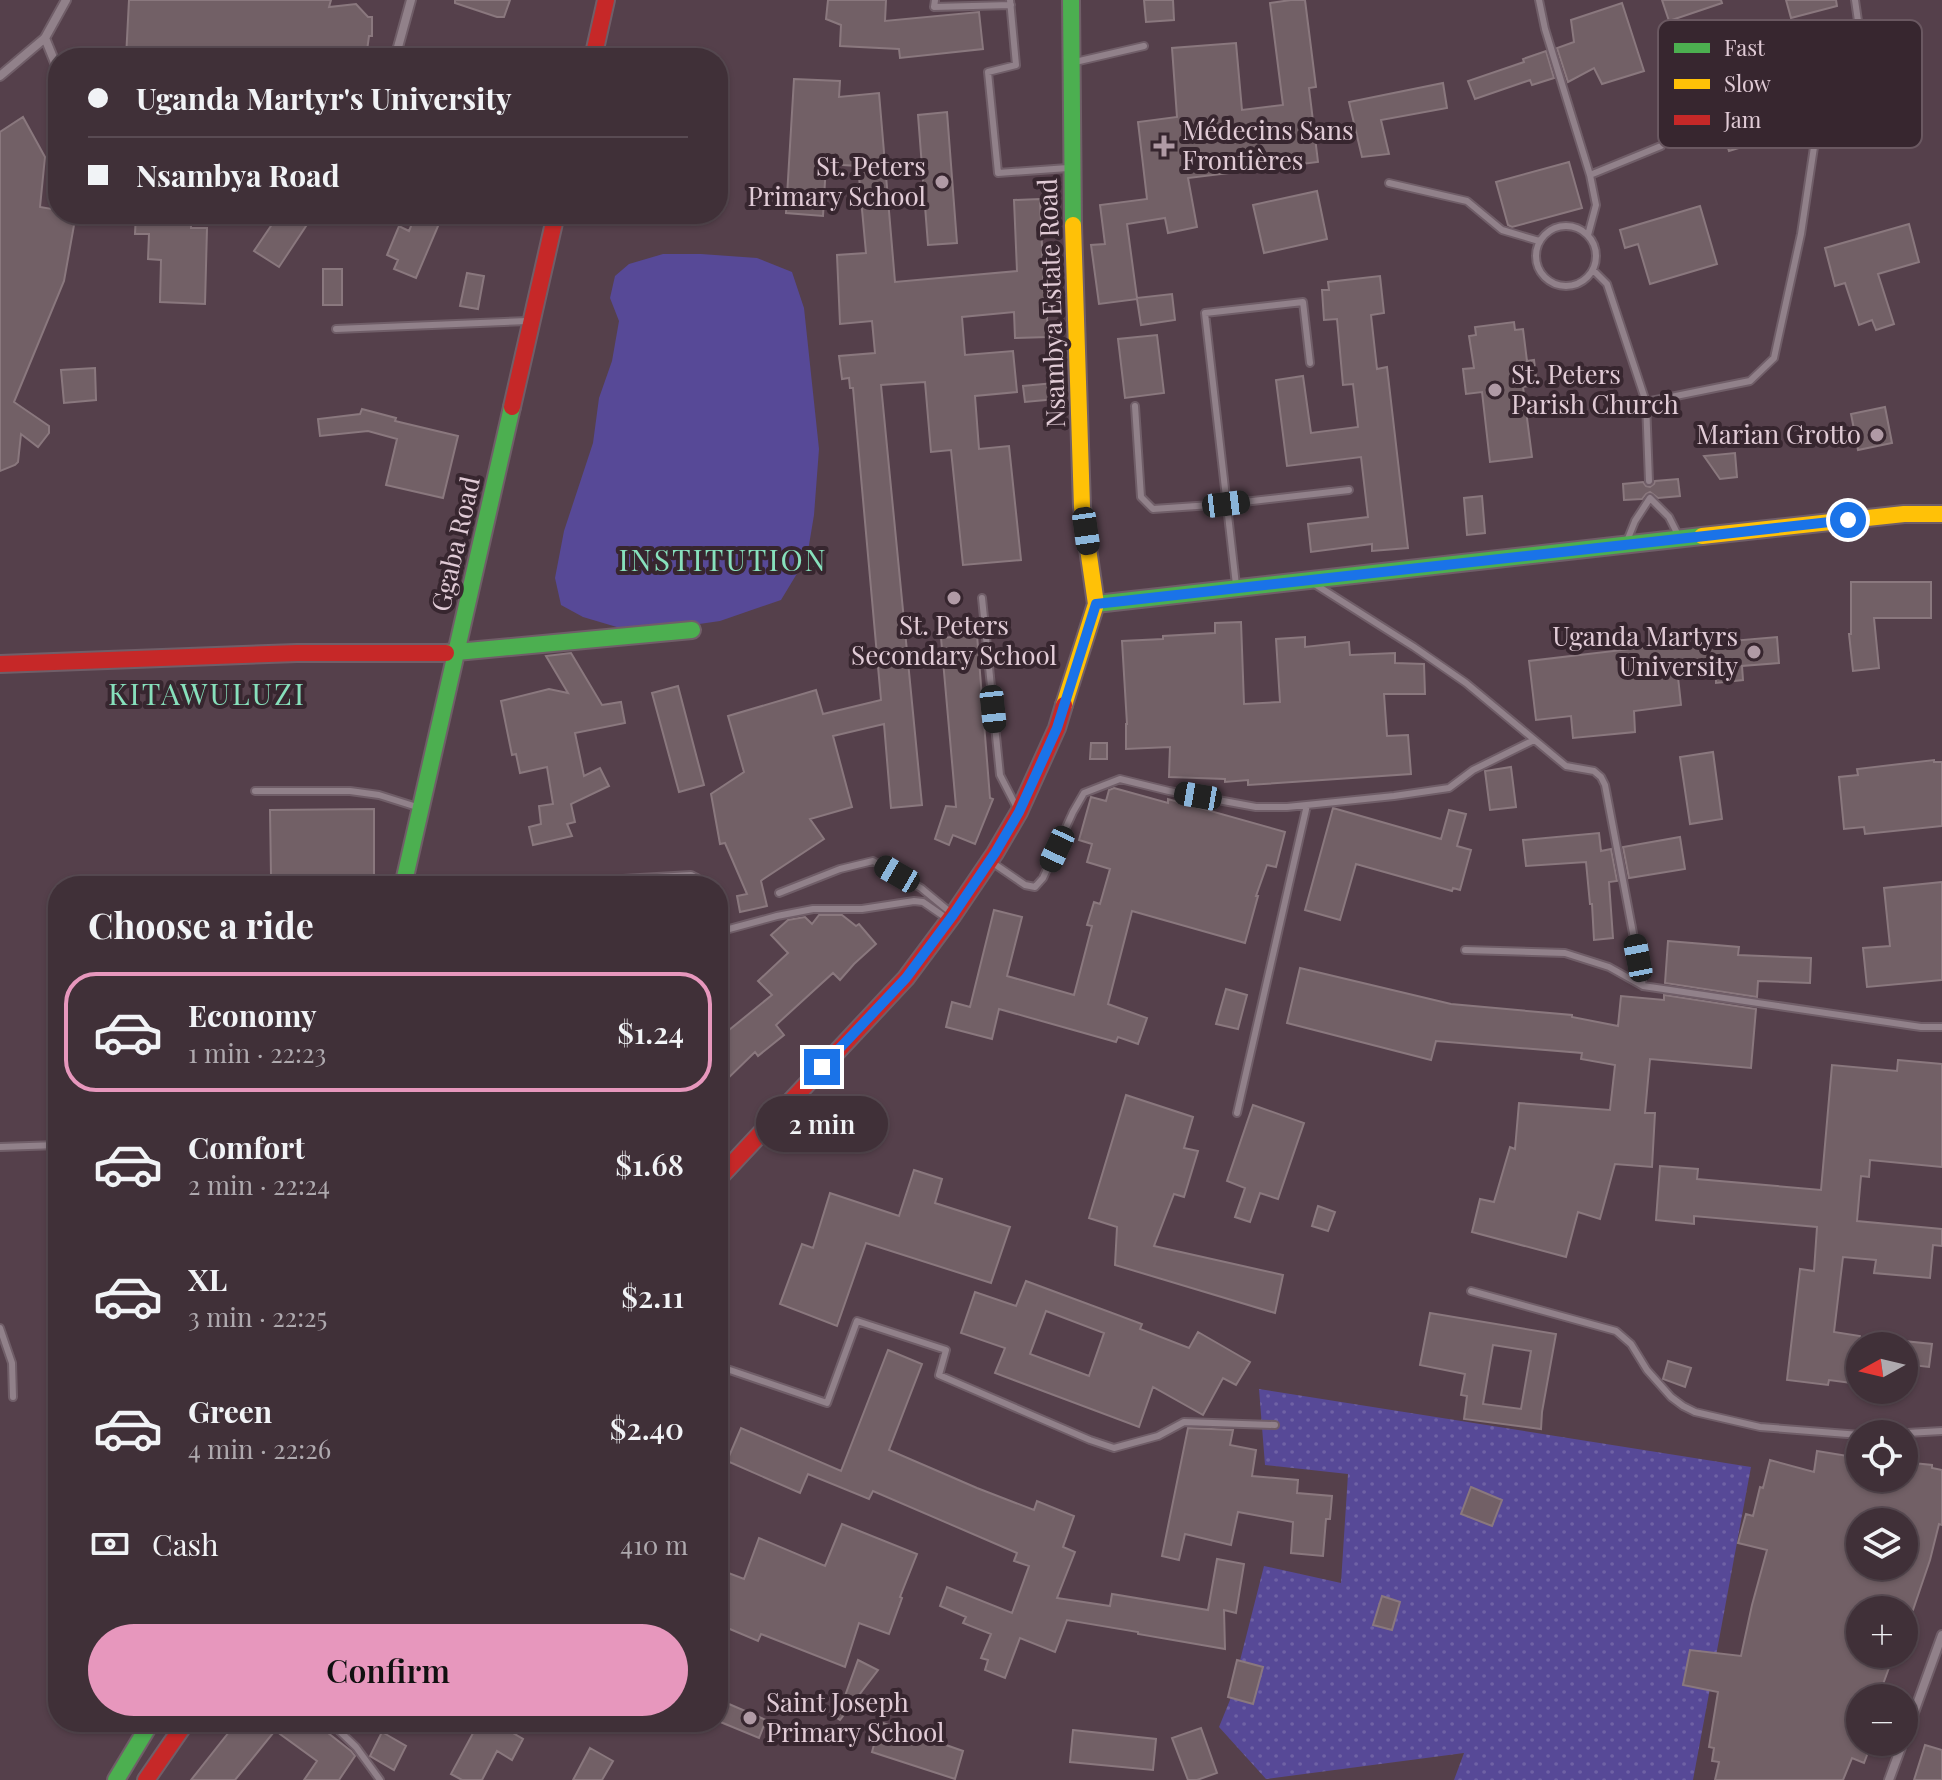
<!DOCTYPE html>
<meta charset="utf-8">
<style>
:root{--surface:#403038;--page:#4b3c43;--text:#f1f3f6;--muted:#aea9ae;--line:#594b53;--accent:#e797bd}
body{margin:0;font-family:"Playfair Display",serif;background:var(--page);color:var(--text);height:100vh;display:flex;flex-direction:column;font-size:30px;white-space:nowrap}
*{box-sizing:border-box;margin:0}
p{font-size:26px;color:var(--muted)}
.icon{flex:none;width:44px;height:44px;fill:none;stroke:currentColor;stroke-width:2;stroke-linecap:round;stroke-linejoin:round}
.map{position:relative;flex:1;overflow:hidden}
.details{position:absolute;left:48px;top:876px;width:680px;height:856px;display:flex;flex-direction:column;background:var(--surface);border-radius:32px;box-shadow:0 2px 6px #0004,0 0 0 2px var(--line)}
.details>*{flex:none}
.top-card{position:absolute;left:48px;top:48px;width:680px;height:176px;border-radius:32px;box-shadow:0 2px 6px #0004,0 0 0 2px var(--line);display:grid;align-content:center;height:176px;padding:0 40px;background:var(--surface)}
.needle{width:52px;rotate:262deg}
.fabs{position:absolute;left:1846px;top:1332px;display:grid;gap:16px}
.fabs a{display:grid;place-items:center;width:72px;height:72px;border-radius:50%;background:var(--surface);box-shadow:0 2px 6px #0004,0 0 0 2px var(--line);font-size:40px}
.end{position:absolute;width:36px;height:36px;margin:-18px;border:10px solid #1a73e8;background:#fff;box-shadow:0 0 0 4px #fff}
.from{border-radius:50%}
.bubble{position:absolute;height:56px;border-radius:28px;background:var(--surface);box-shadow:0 2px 6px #0004,0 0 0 2px var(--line);font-size:26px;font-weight:600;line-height:56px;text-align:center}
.car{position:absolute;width:24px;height:48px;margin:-24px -12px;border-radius:10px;box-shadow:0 0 6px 2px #0007;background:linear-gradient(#222 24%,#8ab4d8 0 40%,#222 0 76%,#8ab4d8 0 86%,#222 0)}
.top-card b{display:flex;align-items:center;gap:28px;height:76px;font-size:30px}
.top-card b+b{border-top:2px solid var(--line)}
.top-card i{width:20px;height:20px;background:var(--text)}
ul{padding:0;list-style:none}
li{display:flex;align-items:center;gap:24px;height:120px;margin:0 16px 12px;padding:0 24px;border:4px solid transparent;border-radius:32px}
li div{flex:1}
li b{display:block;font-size:30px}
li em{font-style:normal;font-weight:600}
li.selected{border-color:var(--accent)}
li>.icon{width:72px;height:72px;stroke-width:1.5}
h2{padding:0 40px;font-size:36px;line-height:96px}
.pay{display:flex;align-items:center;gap:20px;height:88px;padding:0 40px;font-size:30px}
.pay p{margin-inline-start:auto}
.cta{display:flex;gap:16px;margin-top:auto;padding:16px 40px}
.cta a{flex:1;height:92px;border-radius:48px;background:var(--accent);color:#111;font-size:32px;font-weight:600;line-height:92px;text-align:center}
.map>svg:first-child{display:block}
.grass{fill:url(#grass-dots)}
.pitch{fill:#574997}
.building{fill:#726066;stroke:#8a787e;stroke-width:2;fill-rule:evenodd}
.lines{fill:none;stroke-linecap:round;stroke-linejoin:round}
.lane-casing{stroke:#705e68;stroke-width:10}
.street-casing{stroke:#705e68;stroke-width:12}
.fast-casing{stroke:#705e68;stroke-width:20}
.slow-casing{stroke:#705e68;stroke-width:20}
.jam-casing{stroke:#705e68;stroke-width:20}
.lane{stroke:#91818a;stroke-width:6}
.street{stroke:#91818a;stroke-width:8}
.fast{stroke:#4caf50;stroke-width:16}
.slow{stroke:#ffc107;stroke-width:16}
.jam{stroke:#c62828;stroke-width:16}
.route{stroke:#1a73e8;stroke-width:10}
.poi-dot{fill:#b09aa5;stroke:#37262f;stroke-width:3}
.labels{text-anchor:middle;stroke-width:8;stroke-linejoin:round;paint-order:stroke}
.poi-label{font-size:26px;fill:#e1cbd6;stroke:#37262f;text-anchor:start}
.street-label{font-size:26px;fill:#e1cbd6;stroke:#37262f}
.quarter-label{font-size:30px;letter-spacing:2px;fill:#87e0bc;stroke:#37262f}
.key{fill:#37262f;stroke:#6a5861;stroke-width:2}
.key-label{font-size:22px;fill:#e1cbd6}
</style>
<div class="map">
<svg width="1942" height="1780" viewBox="0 0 1942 1780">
<defs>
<pattern id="grass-dots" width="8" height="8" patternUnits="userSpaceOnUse" patternTransform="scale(2)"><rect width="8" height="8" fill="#574997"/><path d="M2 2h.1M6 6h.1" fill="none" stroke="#6f62a5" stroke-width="1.8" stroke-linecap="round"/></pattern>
</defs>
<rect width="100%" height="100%" fill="#55404b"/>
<path class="grass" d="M1259,1389L1751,1467L1693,1780H1454L1464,1753L1266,1779L1219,1727L1230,1700L1264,1566L1341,1583L1348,1474L1265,1465Z"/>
<path class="pitch" d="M663,254H701L757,258L792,272L804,308L819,449L814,515L807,557L781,600L720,621L637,633L583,617L561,605L555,578L564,531L593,443L599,398L612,361L619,321L610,298L615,276L629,264Z"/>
<path class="building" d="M129,0H331L329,7L356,4L368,17H372V36H369L366,58H126Z
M455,0H510L504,17H497L455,3Z
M828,0H886L885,21L979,12L983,49L900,58L899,49L840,46L841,25L826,19Z
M1144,0H1173L1174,20L1146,22Z
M1291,0H1305L1316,87L1309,88L1318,162L1188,178L1197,227L1168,233L1165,218L1127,224L1137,298L1172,294L1175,320L1141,325L1137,299L1099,304L1091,245L1105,244L1100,205L1147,199L1138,122L1177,117L1172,48L1236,43L1242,110L1283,105L1270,3Z
M1662,0H1721L1722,3L1669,21Z
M1786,0H1836L1837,6L1791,18Z
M1622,3L1644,71L1602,84L1594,68L1568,82L1557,48L1574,42L1571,20Z
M1546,51L1554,78L1532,85L1530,80L1475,99L1468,81L1524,62L1523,59Z
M794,79L840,81L839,97L879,93L895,282L1017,271L1014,200L1040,199L1045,318H1047L1048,337L1015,338L1014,312L962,317L965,355L1013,351L1017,392L975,396L979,449L1009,446L1021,560L963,565L951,450L931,452L925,382L881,385L922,805L891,808L884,724L833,736L852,807L810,819L824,839L762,880L761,881L767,906L740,912L737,896L747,894L725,843L720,844L711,794L744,772L728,716L816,690L823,714L881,700L853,388H850L849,378L842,379L839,356L875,353L872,321L840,324L837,255L866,253L858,166L826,164L823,216L786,213Z
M1443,83L1447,108L1381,120L1389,154L1362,157L1349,102Z
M1788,85L1801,129L1729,151L1715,107Z
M947,112L957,243L928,245L918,115Z
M23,117L45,157L40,207L58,210V214H76L64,281L14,402L49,426V433L38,447L21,434L18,462L15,465L0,471V132Z
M1569,162L1582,208L1512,227L1508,225L1496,182Z
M1317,191L1327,239L1264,253L1253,205Z
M1700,206L1717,264L1650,284L1638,244L1625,248L1620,230Z
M136,214H191V228H207L205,304L160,302L161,260L148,259L149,234H135Z
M279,214H314L279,267L254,251Z
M416,214H429L441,219L416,278L394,269L398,260L387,255L399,226L409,231Z
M1909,224L1919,262L1878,274L1894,324L1876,330L1872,320L1859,325L1845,283L1835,286L1825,248Z
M323,269H342V305H323Z
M467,273L484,276L478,309L460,306Z
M1380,276L1384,313L1371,315L1377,369L1387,367L1408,548L1372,551V544L1311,552L1308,524L1368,517L1361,457L1287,466L1276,380L1303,376L1311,433L1358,427L1353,384L1343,385L1337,319L1324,320L1322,290H1329L1328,282Z
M1514,322L1515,330L1523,329L1527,361L1534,360L1537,385L1523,387L1532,457L1490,462L1482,392L1466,394L1463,369L1474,368L1469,336L1476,335L1475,327Z
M1157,335L1164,393L1125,398L1118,339Z
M95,368L96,400L64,403L61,370Z
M1054,383L1056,399L1025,402L1023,386Z
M1885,407L1892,443L1858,450L1851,414Z
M362,409L396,418L395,421L458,436L443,498L386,485L397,439L368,431L320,436L318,419L360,414Z
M1735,453L1737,477L1720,479L1704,456Z
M1678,479L1680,496L1658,498L1650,492L1646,494L1642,499L1624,500L1623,484L1643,482L1646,486L1650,487L1654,484L1655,481Z
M1482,496L1485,533L1467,535L1464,498Z
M1851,582H1931V618H1874L1879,668L1853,671L1849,634H1851Z
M1241,622L1244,704L1280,702L1276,639L1305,637V647L1349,642L1350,655L1395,653V663L1424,664L1425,694H1384L1387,736L1408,735L1411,774L1248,785V780L1225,782V779L1169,777L1170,747L1126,749V724H1127L1122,641L1163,639V636L1215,633V623Z
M977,635L990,798L993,799L975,844L953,835L949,845L935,839L946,806L956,807L941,638Z
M1777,637L1779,663L1742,666L1743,680L1716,683V674L1678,677L1681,705L1634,711L1635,732L1573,738L1571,716L1536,720L1529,661L1648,647L1647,642L1673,639L1674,646Z
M571,653L602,705L621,702L625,723L575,733L584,776L600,768L609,786L571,804L575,822L567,824L572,836L533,845L529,827L541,824L539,806L553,804L547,767L520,773L516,754L512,755L501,701L549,689L568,693L546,656Z
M678,686L704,785L679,792L652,693Z
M1091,743H1107V759H1090Z
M1713,752L1722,819L1690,824L1680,757Z
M1934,760V762H1942V826L1865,834L1864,827L1844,829L1839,777L1858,775L1857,769Z
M1511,767L1516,807L1490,810L1485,771Z
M1114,788L1168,803V799L1285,832L1276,867L1267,865L1256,896H1258L1245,943L1132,911L1108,1004L1147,1018L1138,1044L1118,1037L1116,1042L999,1009L992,1039L946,1027L952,1002L970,1007L994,910L1022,917L1007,976L1074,995L1092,926L1087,925L1094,902L1100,904L1110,869L1087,862L1092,844L1079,840L1091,797L1106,801L1109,790Z
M1333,808L1441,839L1449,810L1466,814L1457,846L1471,850L1460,890L1453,888L1452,891L1356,864L1340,920L1305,910Z
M374,809V875H271L270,810Z
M1599,833L1601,851L1611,849L1617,881L1609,882L1613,938L1594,940L1592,904H1590L1586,862L1526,866L1523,840Z
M1680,837L1685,869L1629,878L1623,847Z
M1942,882V980L1867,987L1863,948L1890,946L1884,888Z
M819,915H842L856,926L859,924L876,944L854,964L840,980L833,973L776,1025L784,1035L758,1056L755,1052L718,1088V1039L772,995L758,981L788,953L771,935L788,920L805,917L812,924Z
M1668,941L1739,947L1738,955L1811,958L1810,983L1758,981L1757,997L1665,983Z
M1300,968L1451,1004L1572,1015V1017L1618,1026L1621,996L1664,1000V995L1756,1009L1751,1068L1650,1059L1645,1113H1655L1652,1167L1615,1164L1600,1219L1578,1212L1566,1257L1472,1232L1480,1199L1494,1202L1510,1147L1515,1149L1519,1103L1610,1110L1615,1065L1581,1059L1582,1053L1436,1041L1431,1060L1287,1023Z
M1226,989L1247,995L1238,1029L1216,1024Z
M1898,1060L1942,1064V1167L1870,1160L1869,1177L1861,1176L1857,1221L1942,1229V1246L1933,1245L1930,1278L1874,1273L1876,1260L1843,1257L1834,1332L1860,1336V1384L1829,1380L1828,1385L1787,1380L1800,1269L1814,1271L1817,1227L1694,1216V1224L1656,1220L1660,1166L1698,1169L1697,1179L1821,1190L1832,1065L1897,1071Z
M1126,1095L1193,1117L1184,1148L1198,1151L1184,1197L1174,1194L1154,1246L1283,1275L1275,1313L1115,1265L1117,1227L1089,1218Z
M1253,1105L1304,1123L1278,1199L1260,1193L1250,1222L1235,1217L1245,1188L1227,1181Z
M914,1170L942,1179L935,1203L1010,1227L991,1283L866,1243L837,1326L780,1304L802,1244L813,1248L830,1193L899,1216Z
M1318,1206L1335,1212L1328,1231L1312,1226Z
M1026,1281L1142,1324L1140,1329L1189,1348L1198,1332L1250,1362L1236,1385L1223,1378L1203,1415L1153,1387L1139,1427L995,1373L1005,1348L961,1333L975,1292L1016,1306ZM1046,1311L1104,1333L1089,1376L1030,1354Z
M1430,1313L1556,1334L1542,1412L1541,1429L1464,1419L1467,1396L1461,1395L1465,1374L1420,1365ZM1493,1345L1531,1351L1521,1409L1483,1404Z
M1904,1341L1932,1344L1929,1367L1904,1364Z
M888,1350L922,1364L889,1450L977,1488L1034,1510L1037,1501L1074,1516L1063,1547L1075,1552L1057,1598L1110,1606L1112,1594L1208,1610L1217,1559L1244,1564L1236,1613L1224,1610L1225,1649L1138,1634V1632L1067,1620L1055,1652L1020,1638L1005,1678L985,1670L988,1660L981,1658L991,1634L963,1623L966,1617L940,1606L947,1587L1012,1613L1029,1566L1014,1561L1017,1553L873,1491L869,1499L808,1474L800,1493L727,1461L741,1428L841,1471Z
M1668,1361L1691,1368L1685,1387L1663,1379Z
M1188,1428L1233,1430L1230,1445L1256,1450L1252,1476L1298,1480L1297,1493L1332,1496L1330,1519H1326L1323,1556L1291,1553L1293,1522L1238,1512L1231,1545L1185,1534L1179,1560L1162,1556Z
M1817,1451L1860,1458L1856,1478H1904V1462L1932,1465V1468L1942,1470V1525L1939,1524L1930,1560L1913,1610H1860V1654H1894L1878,1698H1860V1742H1872L1864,1763L1852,1758L1843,1780H1715L1719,1762L1712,1761L1714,1748L1709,1747L1718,1692L1683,1685L1690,1650L1741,1656L1752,1605L1767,1550L1738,1543L1746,1514L1753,1516L1760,1487L1763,1488L1770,1460L1814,1472ZM1860,1522H1904V1566H1860Z
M1471,1487L1502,1500L1492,1526L1461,1514Z
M842,1524L917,1554L900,1597L902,1598L889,1634L859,1623L845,1667L761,1634L758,1641L718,1624V1569L744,1579L759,1538L825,1566Z
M1382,1596L1400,1602L1392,1630L1373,1625Z
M858,1660L878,1670L840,1720L837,1718Z
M1237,1660L1263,1667L1253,1704L1228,1697Z
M722,1701L766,1720L759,1738L718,1721V1711Z
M237,1722H282L235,1780H191Z
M289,1722H314L351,1751L355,1756L339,1780H304L317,1761L280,1734Z
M479,1722H494L523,1739L512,1760L497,1751L482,1780H462L451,1774Z
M880,1722L963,1751L955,1779L872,1752Z
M1201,1728L1217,1773L1197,1780H1188L1172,1738Z
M1073,1730L1156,1739L1153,1770L1070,1762Z
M382,1732L406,1746L394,1770L370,1756Z
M1925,1745L1942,1750V1780H1914Z
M590,1748L613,1761L602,1780H573Z"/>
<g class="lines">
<g class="lane-casing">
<path id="lane" d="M935,0L934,7L1011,5
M1010,0L1016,65L988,72L998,173L1068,168
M1539,0L1545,29L1590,175
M1075,62L1144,46
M1389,183L1467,201L1502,230L1539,241
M1536 256a30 30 0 1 1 60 0a30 30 0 1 1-60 0Z
M1588,235L1596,205L1590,175L1661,146
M1593,270L1607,284L1646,402L1649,481
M336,329L528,321
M1646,402L1750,381L1774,358L1801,234L1814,147L1807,69L1810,53L1821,40L1859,28L1855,0
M1135,406L1141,497L1153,509L1226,504L1349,490
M1627,541L1635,521L1650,498L1669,517L1679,537
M1313,583L1414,647L1466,683L1566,766L1594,771L1601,777L1605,785L1643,986
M1236,585L1205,313L1303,302L1310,363
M982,598L1000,775L1017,808
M255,791H350L379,795L417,807
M990,861L1025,885L1035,887L1043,878L1073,812L1084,793L1120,779L1169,791L1256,807H1287L1394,796L1449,788L1473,770L1534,740
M521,886L569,879L606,880L691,875L697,878L701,886
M779,893L840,869L873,861L921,888L950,912
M718,932L777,916L813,909H862L914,901L923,902L949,920
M1465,950L1565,953L1609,967L1643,986L1921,1027H1942
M1237,1113L1307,805
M0,1147L58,1145
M1471,1291L1616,1331L1631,1344L1647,1370L1671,1397L1683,1406L1695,1412L1760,1427L1860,1435
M0,1328L12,1363L13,1397
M718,1366L827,1403L857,1321L946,1350L939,1375L1090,1440L1114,1448L1158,1436L1184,1422L1275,1425
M1889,1434L1942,1431
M330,1722L356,1747L380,1780"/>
</g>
<g class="street-casing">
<path id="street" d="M45,38L58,70
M395,58L411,0
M0,76L45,38L66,0
M1904,1740L1942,1635
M1889,1780L1903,1742"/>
</g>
<g class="fast-casing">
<path id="fast" d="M1071,0L1073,225
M1096,604L1702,536
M446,653L692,630
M403,886L512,407
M116,1780L151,1722"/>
</g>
<g class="slow-casing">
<path id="slow" d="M1702,536L1904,514H1942
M1064,705L1096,604L1082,507L1073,225"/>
</g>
<g class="jam-casing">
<path id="jam" d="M593,58L606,0
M512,407L556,214
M0,664L297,653H446
M718,1179L906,978L953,915L995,853L1019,812L1057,728L1064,705
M146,1780L186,1722"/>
</g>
<use href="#lane" class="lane"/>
<use href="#street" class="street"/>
<use href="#fast" class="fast"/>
<use href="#slow" class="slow"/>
<use href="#jam" class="jam"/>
</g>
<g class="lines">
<path class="route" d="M822,1067L906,978L953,915L995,853L1019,812L1057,728L1096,604L1848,520"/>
</g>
<g class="poi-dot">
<path d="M1160 134h8v8h8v8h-8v8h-8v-8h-8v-8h8z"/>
<circle cx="942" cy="182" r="8"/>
<circle cx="1495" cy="390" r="8"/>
<circle cx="1877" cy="435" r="8"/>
<circle cx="954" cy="598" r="8"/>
<circle cx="1754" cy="652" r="8"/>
<circle cx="750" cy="1718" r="8"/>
</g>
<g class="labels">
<g class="poi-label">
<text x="1182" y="140">Médecins Sans<tspan x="1182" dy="30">Frontières</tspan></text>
<text x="926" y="176" text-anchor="end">St. Peters<tspan x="926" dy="30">Primary School</tspan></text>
<text x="1511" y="384">St. Peters<tspan x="1511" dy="30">Parish Church</tspan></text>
<text x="1861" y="444" text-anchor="end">Marian Grotto</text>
<text x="954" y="635" text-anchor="middle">St. Peters<tspan x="954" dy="30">Secondary School</tspan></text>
<text x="1738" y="646" text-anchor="end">Uganda Martyrs<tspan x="1738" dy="30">University</tspan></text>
<text x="766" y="1712">Saint Joseph<tspan x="766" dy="30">Primary School</tspan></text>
</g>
<g class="street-label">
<text transform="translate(1052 303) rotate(-92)" y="9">Nsambya Estate Road</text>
<text transform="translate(456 544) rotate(-77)" y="9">Ggaba Road</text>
</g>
<g class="quarter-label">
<text x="723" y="571">INSTITUTION</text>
<text x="207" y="705">KITAWULUZI</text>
</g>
</g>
<rect x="1658" y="20" width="264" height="128" rx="12" class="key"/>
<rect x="1674" y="43" width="36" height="10" fill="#4caf50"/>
<rect x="1674" y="79" width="36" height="10" fill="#ffc107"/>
<rect x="1674" y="115" width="36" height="10" fill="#c62828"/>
<g class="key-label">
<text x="1724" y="56">Fast</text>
<text x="1724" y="92">Slow</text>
<text x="1724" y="128">Jam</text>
</g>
</svg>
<div class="fabs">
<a><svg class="needle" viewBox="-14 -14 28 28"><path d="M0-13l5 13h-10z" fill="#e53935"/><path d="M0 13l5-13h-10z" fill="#aea9ae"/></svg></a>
<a><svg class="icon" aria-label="locate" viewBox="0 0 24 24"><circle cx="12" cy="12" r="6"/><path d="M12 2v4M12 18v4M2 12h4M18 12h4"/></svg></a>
<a><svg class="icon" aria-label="layers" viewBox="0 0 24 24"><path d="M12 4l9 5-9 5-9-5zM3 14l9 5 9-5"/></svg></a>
<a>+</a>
<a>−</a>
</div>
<i class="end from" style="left:1848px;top:520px"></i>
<i class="end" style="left:822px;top:1067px"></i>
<div class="bubble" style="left:756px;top:1096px;width:132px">2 min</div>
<i class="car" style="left:1226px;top:504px;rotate:83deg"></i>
<i class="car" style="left:1086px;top:531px;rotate:172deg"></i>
<i class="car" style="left:993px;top:709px;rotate:174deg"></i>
<i class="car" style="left:1198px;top:796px;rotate:280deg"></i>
<i class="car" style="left:1057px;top:849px;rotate:205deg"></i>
<i class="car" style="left:897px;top:874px;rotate:300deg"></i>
<i class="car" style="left:1638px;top:958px;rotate:349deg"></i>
<div class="top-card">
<b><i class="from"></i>Uganda Martyr's University</b>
<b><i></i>Nsambya Road</b>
</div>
<section class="details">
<h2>Choose a ride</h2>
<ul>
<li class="selected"><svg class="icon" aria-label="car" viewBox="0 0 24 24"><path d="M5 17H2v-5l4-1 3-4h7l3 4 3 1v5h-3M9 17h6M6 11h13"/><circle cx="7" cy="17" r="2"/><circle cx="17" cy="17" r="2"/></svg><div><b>Economy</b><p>1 min · 22:23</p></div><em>$1.24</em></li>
<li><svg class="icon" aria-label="car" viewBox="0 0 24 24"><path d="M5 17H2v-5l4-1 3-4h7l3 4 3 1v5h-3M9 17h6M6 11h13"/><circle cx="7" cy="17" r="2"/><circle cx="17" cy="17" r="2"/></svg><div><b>Comfort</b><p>2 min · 22:24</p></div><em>$1.68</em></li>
<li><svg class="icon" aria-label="car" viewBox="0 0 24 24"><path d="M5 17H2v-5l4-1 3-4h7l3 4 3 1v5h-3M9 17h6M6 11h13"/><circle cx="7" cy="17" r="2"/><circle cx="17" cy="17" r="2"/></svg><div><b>XL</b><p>3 min · 22:25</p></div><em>$2.11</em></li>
<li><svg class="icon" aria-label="car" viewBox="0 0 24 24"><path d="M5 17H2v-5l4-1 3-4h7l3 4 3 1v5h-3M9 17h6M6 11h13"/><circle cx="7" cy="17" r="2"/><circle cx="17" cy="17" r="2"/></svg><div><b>Green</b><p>4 min · 22:26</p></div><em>$2.40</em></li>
</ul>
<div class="pay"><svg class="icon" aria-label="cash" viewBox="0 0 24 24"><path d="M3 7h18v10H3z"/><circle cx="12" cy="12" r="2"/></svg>Cash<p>410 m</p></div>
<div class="cta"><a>Confirm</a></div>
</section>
</div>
